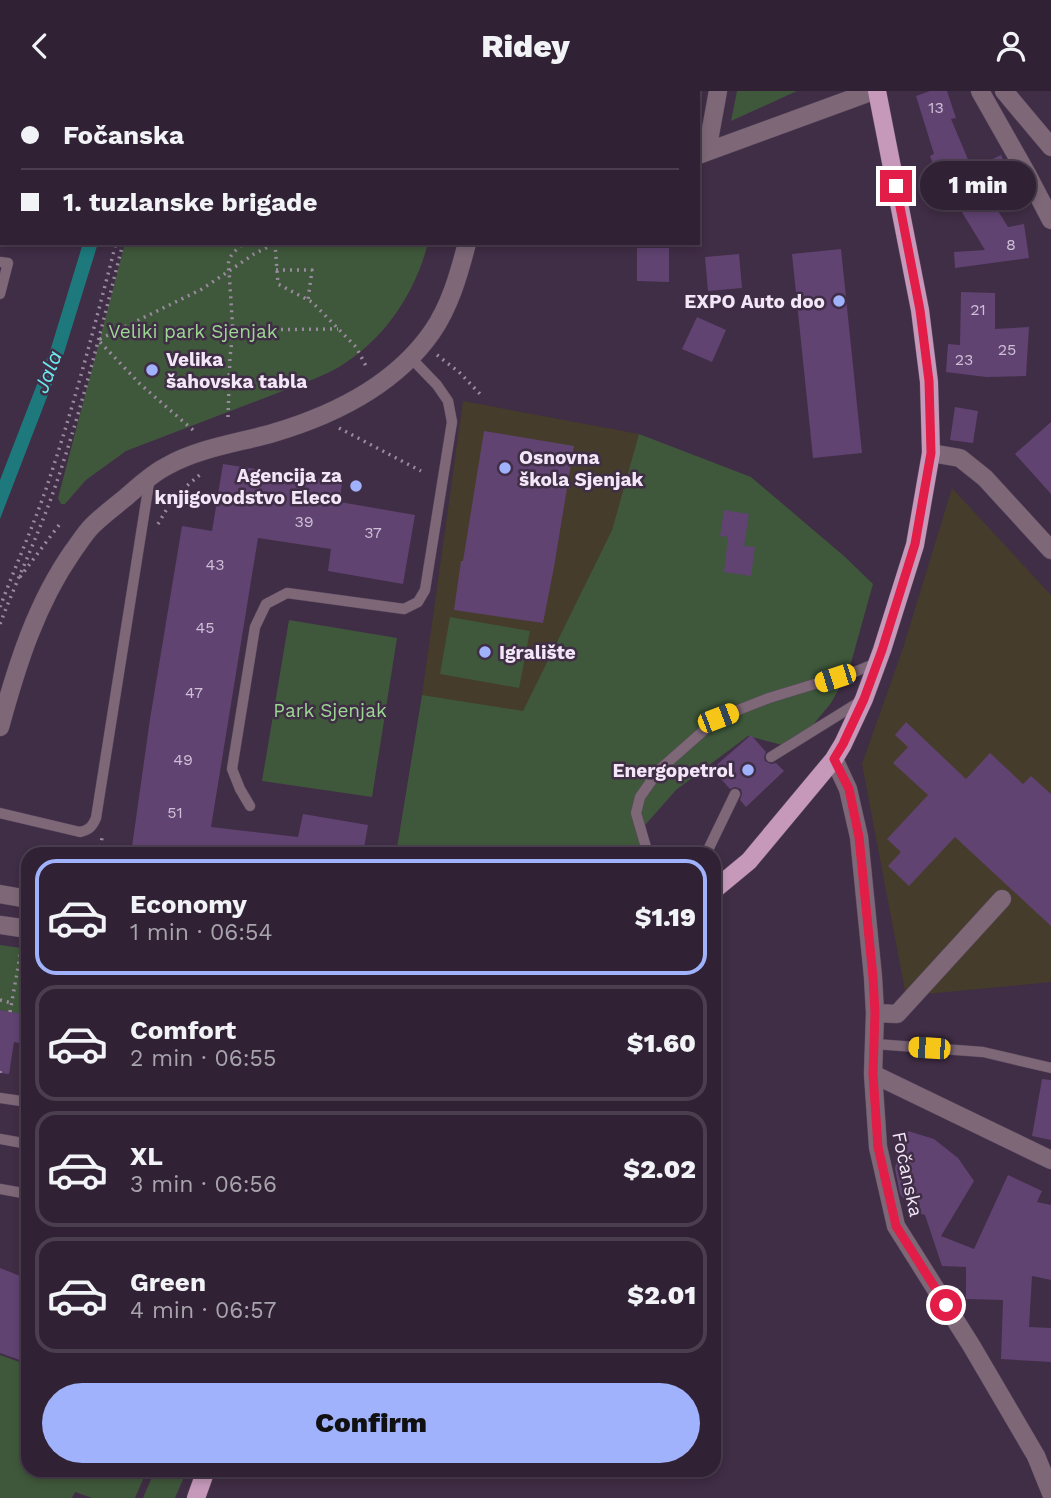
<!DOCTYPE html>
<meta charset="utf-8">
<style>
:root{--surface:#302234;--page:#3c2f40;--text:#f1f3f6;--muted:#a8a4ac;--line:#4b3f4f;--accent:#a1b2fd}
body{margin:0;font-family:"Work Sans",sans-serif;background:var(--page);color:var(--text);height:100vh;display:flex;flex-direction:column;font-size:26px;white-space:nowrap}
*{box-sizing:border-box;margin:0}
p{font-size:23px;color:var(--muted)}
.icon{flex:none;width:38px;height:38px;fill:none;stroke:currentColor;stroke-width:2;stroke-linecap:round;stroke-linejoin:round}
.map{position:relative;flex:1;overflow:hidden}
.details{position:absolute;left:21px;top:756px;width:700px;height:630px;display:flex;flex-direction:column;background:var(--surface);border-radius:21px;box-shadow:0 4px 10px #0003,0 0 0 2px var(--line)}
.details>*{flex:none}
.hud{position:absolute;left:0px;top:0px;width:700px;height:154px;box-shadow:0 4px 10px #0003,0 0 0 2px var(--line);display:grid;align-content:center;height:154px;padding:0 21px;background:var(--surface)}
.end{position:absolute;width:32px;height:32px;margin:-16px;border:9px solid #e11d48;background:#fff;box-shadow:0 0 0 4px #fff}
.from{border-radius:50%}
.bubble{position:absolute;height:49px;border-radius:24px;background:var(--surface);box-shadow:0 4px 10px #0003,0 0 0 2px var(--line);font-size:23px;font-weight:800;line-height:49px;text-align:center}
.car{position:absolute;width:21px;height:42px;margin:-21px -10px;border-radius:9px;box-shadow:0 0 5px 2px #0007;background:linear-gradient(#f5c518 24%,#345 0 40%,#f5c518 0 76%,#345 0 86%,#f5c518 0)}
.hud b{display:flex;align-items:center;gap:24px;height:66px;font-size:26px}
.hud b+b{border-top:2px solid var(--line)}
.hud i{width:18px;height:18px;background:var(--text)}
ul{padding:12px 0 0;list-style:none}
li{display:flex;align-items:center;gap:21px;height:116px;margin:0 14px 10px;padding:0 7px;border:4px solid var(--line);border-radius:21px}
li div{flex:1}
li b{display:block;font-size:26px}
li em{font-style:normal;font-weight:800}
li.selected{border-color:var(--accent)}
li>.icon{width:63px;height:63px;stroke-width:1.5}
.primary-button{display:flex;gap:14px;margin-top:auto;padding:14px 21px}
.primary-button a{flex:1;height:80px;border-radius:42px;background:var(--accent);color:#111;font-size:28px;font-weight:800;line-height:80px;text-align:center}
header{display:flex;justify-content:space-between;align-items:center;height:91px;padding:0 21px;background:var(--surface);font-size:32px;font-weight:800}
.map>svg:first-child{display:block}
.education{fill:#453c2b}
.green{fill:#3f583b}
.water{fill:#1d797c}
.building{fill:#604371}
.lines{fill:none;stroke-linecap:round;stroke-linejoin:round}
.service-casing{stroke:#5d4b62;stroke-width:11}
.minor-casing{stroke:#5d4b62;stroke-width:19}
.primary-casing{stroke:#5d4b62;stroke-width:19}
.path{stroke:#9a8a9f;stroke-width:3.5;stroke-dasharray:2 5;stroke-linecap:butt}
.service{stroke:#7e6878;stroke-width:10}
.minor{stroke:#7e6878;stroke-width:18}
.primary{stroke:#c699ba;stroke-width:18}
.route{stroke:#e11d48;stroke-width:9}
.poi-dot{fill:#a1b2fd;stroke:#402d46;stroke-width:2.5}
.labels{text-anchor:middle;stroke-width:5;stroke-linejoin:round;paint-order:stroke}
.number-label{font-size:16px;fill:#cebed6}
.poi-label{font-size:19px;font-weight:bold;fill:#f3e7f7;stroke:#402d46;text-anchor:end}
.park-label{font-size:19px;fill:#9cd792;stroke:#402d46}
.street-label{font-size:19px;fill:#f3e7f7;stroke:#402d46}
.water-label{font-size:21px;font-style:italic;fill:#6beaed;stroke:#402d46}
</style>
<header><svg class="icon" aria-label="back" viewBox="0 0 24 24"><path d="M15 5l-7 7 7 7"/></svg>Ridey<svg class="icon" aria-label="person" viewBox="0 0 24 24"><circle cx="12" cy="8" r="4"/><path d="M4 21q1-7 8-7t8 7"/></svg></header>
<div class="map">
<svg width="1051" height="1407" viewBox="0 0 1051 1407">
<rect width="100%" height="100%" fill="#402d46"/>
<path class="education" d="M463,310L639,343L612,439L523,621L422,604Z
M952,397L1051,504V891L906,905L862,673L903,557Z"/>
<path class="green" d="M0,0H77L76,2H2V123L0,122Z
M737,0H797L731,30Z
M125,152H428C415,203 384,249 339,276C331,281 322,284 314,288L126,360L86,389L65,413H61L58,407Z
M639,343L751,386L844,465L873,493L849,579L831,612L794,657L748,645L676,699L639,741L644,763H396L422,604L523,620L612,439Z
M450,526L530,540L519,597L440,583Z
M289,529L397,547L372,706L262,690Z
M0,854L28,858V902H23L19,923L0,919Z
M0,1264L28,1274V1379H147L135,1407H92L75,1401L72,1407H0Z
M155,1379H187L175,1407H143Z"/>
<path class="water" d="M83,152H98L64,262L0,428V389L51,257Z"/>
<path class="building" d="M930,0H947L956,27L951,28L972,78L1001,64L1013,89L987,102L1008,136L1024,133L1029,167L955,177L954,161L985,159L943,90L940,91L930,65L934,63L916,5Z
M637,157H669V191L637,190Z
M841,158L862,362L813,367L792,163Z
M739,163L742,197L708,200L705,166Z
M961,201L995,202V238L1029,236L1026,285L986,286L946,281L948,253L960,254Z
M697,226L726,239L712,271L682,258Z
M955,316L978,320L973,352L950,349Z
M1051,331V403L1015,363Z
M484,340L574,355L554,476L543,532L454,519L461,470H463Z
M223,373L342,391L340,411L415,424L403,493L328,480L331,458L258,447L211,736L298,746L303,723L368,734L363,763H131L150,628L182,435L212,440Z
M724,419L749,423L744,455L755,456L751,485L724,481L728,446L720,445Z
M906,631L966,688L990,662L1023,693L1031,685L1051,703V835L955,746L909,795L888,775L901,761L887,748L928,704L893,672L908,656L895,644Z
M751,644L766,661L764,666L765,670L771,673L776,672L784,680L746,716L740,709L742,703L741,698L735,696L730,698L712,678Z
M0,919L28,924V954L14,951L9,983L0,982Z
M1042,988L1051,989V1049L1032,1045Z
M908,1040L934,1048L958,1067L974,1090L941,1145L974,1158L1008,1084L1042,1100L1037,1111L1051,1114V1189L1032,1185L1029,1236L1051,1237V1271L1001,1268L1003,1209L966,1208V1176L942,1175L925,1124L915,1121L900,1103L895,1078L897,1066Z
M0,1177L28,1188V1272L0,1262Z"/>
<g class="lines">
<g class="service-casing">
<path id="service" d="M188,0L196,2
M229,2V0
M277,2L278,0
M320,2V0
M0,171L8,172L0,203
M771,666L861,610
M250,715L240,698L232,678L255,536L266,513L287,502L404,518L418,511L425,499L452,331L448,310L437,294L411,267
M0,722L80,741C89,739 92,736 96,727L150,386
M648,763L636,722L640,706L659,679L718,627L769,607L857,580L876,572
M706,763L735,703
M875,953L983,961L1051,977
M0,1007L28,1011
M0,1048L28,1053
M0,1098L28,1103"/>
</g>
<g class="minor-casing">
<path id="minor" d="M980,0L1027,83L1051,129
M1004,0L1051,56
M494,2V0
M707,60L718,0
M698,64L873,0
M931,362L960,367L985,387L1051,459
M0,636C17,574 36,513 73,460C79,452 85,442 92,435C102,425 114,416 125,407C138,396 151,383 167,375C199,357 238,352 273,342C334,324 395,294 432,241C450,215 459,183 467,152
M834,668L848,698L859,746L873,886L875,922L873,983L878,1056L896,1135L971,1254L1036,1365L1051,1402
M0,803L28,808
M0,834L28,838
M875,922L897,923L1002,808
M873,983L1051,1069"/>
</g>
<g class="primary-casing">
<path id="primary" d="M714,799L749,770L834,668L843,653L864,608L882,559L915,454L931,362L929,291L920,219L877,0
M196,1407L206,1379"/>
</g>
<path class="path" d="M76,2L77,0
M151,2L152,0
M159,2L160,0
M275,152L278,193L312,211L356,256L366,275
M34,154L35,152
M276,179H312L308,209
M232,239L338,238
M437,264L459,281L482,305
M228,326L230,266L233,241L229,180L254,163L276,152
M339,337L421,380
M193,339L140,293L98,249L202,198L229,180C226,166 234,161 244,152
M158,433L174,406L203,381
M20,486L62,430
M0,516C15,476 33,436 47,395C74,315 95,234 116,152
M0,533C17,488 38,445 54,399C82,318 102,235 123,152
M99,763L102,747
M0,909L12,912
M10,921L22,854
M0,982V980"/>
<use href="#service" class="service"/>
<use href="#minor" class="minor"/>
<use href="#primary" class="primary"/>
</g>
<g class="lines">
<path class="route" d="M896,95L920,219L929,290L931,362L915,453L882,559L864,608L843,653L834,668L849,698L859,746L873,886L875,922L873,983L878,1056L896,1135L946,1214"/>
</g>
<g class="poi-dot">
<circle cx="839" cy="210" r="7"/>
<circle cx="152" cy="279" r="7"/>
<circle cx="505" cy="377" r="7"/>
<circle cx="356" cy="395" r="7"/>
<circle cx="485" cy="561" r="7"/>
<circle cx="748" cy="679" r="7"/>
</g>
<g class="labels">
<g class="number-label">
<text x="936" y="22">13</text>
<text x="1011" y="159">8</text>
<text x="978" y="224">21</text>
<text x="1007" y="264">25</text>
<text x="964" y="274">23</text>
<text x="304" y="436">39</text>
<text x="373" y="447">37</text>
<text x="215" y="479">43</text>
<text x="205" y="542">45</text>
<text x="194" y="607">47</text>
<text x="183" y="674">49</text>
<text x="175" y="727">51</text>
</g>
<g class="poi-label">
<text x="825" y="217">EXPO Auto doo</text>
<text x="166" y="275" text-anchor="start">Velika<tspan x="166" dy="22">šahovska tabla</tspan></text>
<text x="519" y="373" text-anchor="start">Osnovna<tspan x="519" dy="22">škola Sjenjak</tspan></text>
<text x="342" y="391">Agencija za<tspan x="342" dy="22">knjigovodstvo Eleco</tspan></text>
<text x="499" y="568" text-anchor="start">Igralište</text>
<text x="734" y="686">Energopetrol</text>
</g>
<g class="park-label">
<text x="193" y="247">Veliki park Sjenjak</text>
<text x="330" y="626">Park Sjenjak</text>
</g>
<g class="street-label">
<text transform="translate(908 1083) rotate(78)" y="7">Fočanska</text>
</g>
<g class="water-label">
<text transform="translate(48 281) rotate(-69)" y="7">Jala</text>
</g>
</g>
</svg>
<i class="end from" style="left:946px;top:1214px"></i>
<i class="end" style="left:896px;top:95px"></i>
<div class="bubble" style="left:920px;top:70px;width:116px">1 min</div>
<i class="car" style="left:835px;top:587px;rotate:252deg"></i>
<i class="car" style="left:718px;top:627px;rotate:69deg"></i>
<i class="car" style="left:929px;top:957px;rotate:274deg"></i>
<div class="hud">
<b><i class="from"></i>Fočanska</b>
<b><i></i>1. tuzlanske brigade</b>
</div>
<section class="details">
<ul>
<li class="selected"><svg class="icon" aria-label="car" viewBox="0 0 24 24"><path d="M5 17H2v-5l4-1 3-4h7l3 4 3 1v5h-3M9 17h6M6 11h13"/><circle cx="7" cy="17" r="2"/><circle cx="17" cy="17" r="2"/></svg><div><b>Economy</b><p>1 min · 06:54</p></div><em>$1.19</em></li>
<li><svg class="icon" aria-label="car" viewBox="0 0 24 24"><path d="M5 17H2v-5l4-1 3-4h7l3 4 3 1v5h-3M9 17h6M6 11h13"/><circle cx="7" cy="17" r="2"/><circle cx="17" cy="17" r="2"/></svg><div><b>Comfort</b><p>2 min · 06:55</p></div><em>$1.60</em></li>
<li><svg class="icon" aria-label="car" viewBox="0 0 24 24"><path d="M5 17H2v-5l4-1 3-4h7l3 4 3 1v5h-3M9 17h6M6 11h13"/><circle cx="7" cy="17" r="2"/><circle cx="17" cy="17" r="2"/></svg><div><b>XL</b><p>3 min · 06:56</p></div><em>$2.02</em></li>
<li><svg class="icon" aria-label="car" viewBox="0 0 24 24"><path d="M5 17H2v-5l4-1 3-4h7l3 4 3 1v5h-3M9 17h6M6 11h13"/><circle cx="7" cy="17" r="2"/><circle cx="17" cy="17" r="2"/></svg><div><b>Green</b><p>4 min · 06:57</p></div><em>$2.01</em></li>
</ul>
<div class="primary-button"><a>Confirm</a></div>
</section>
</div>
